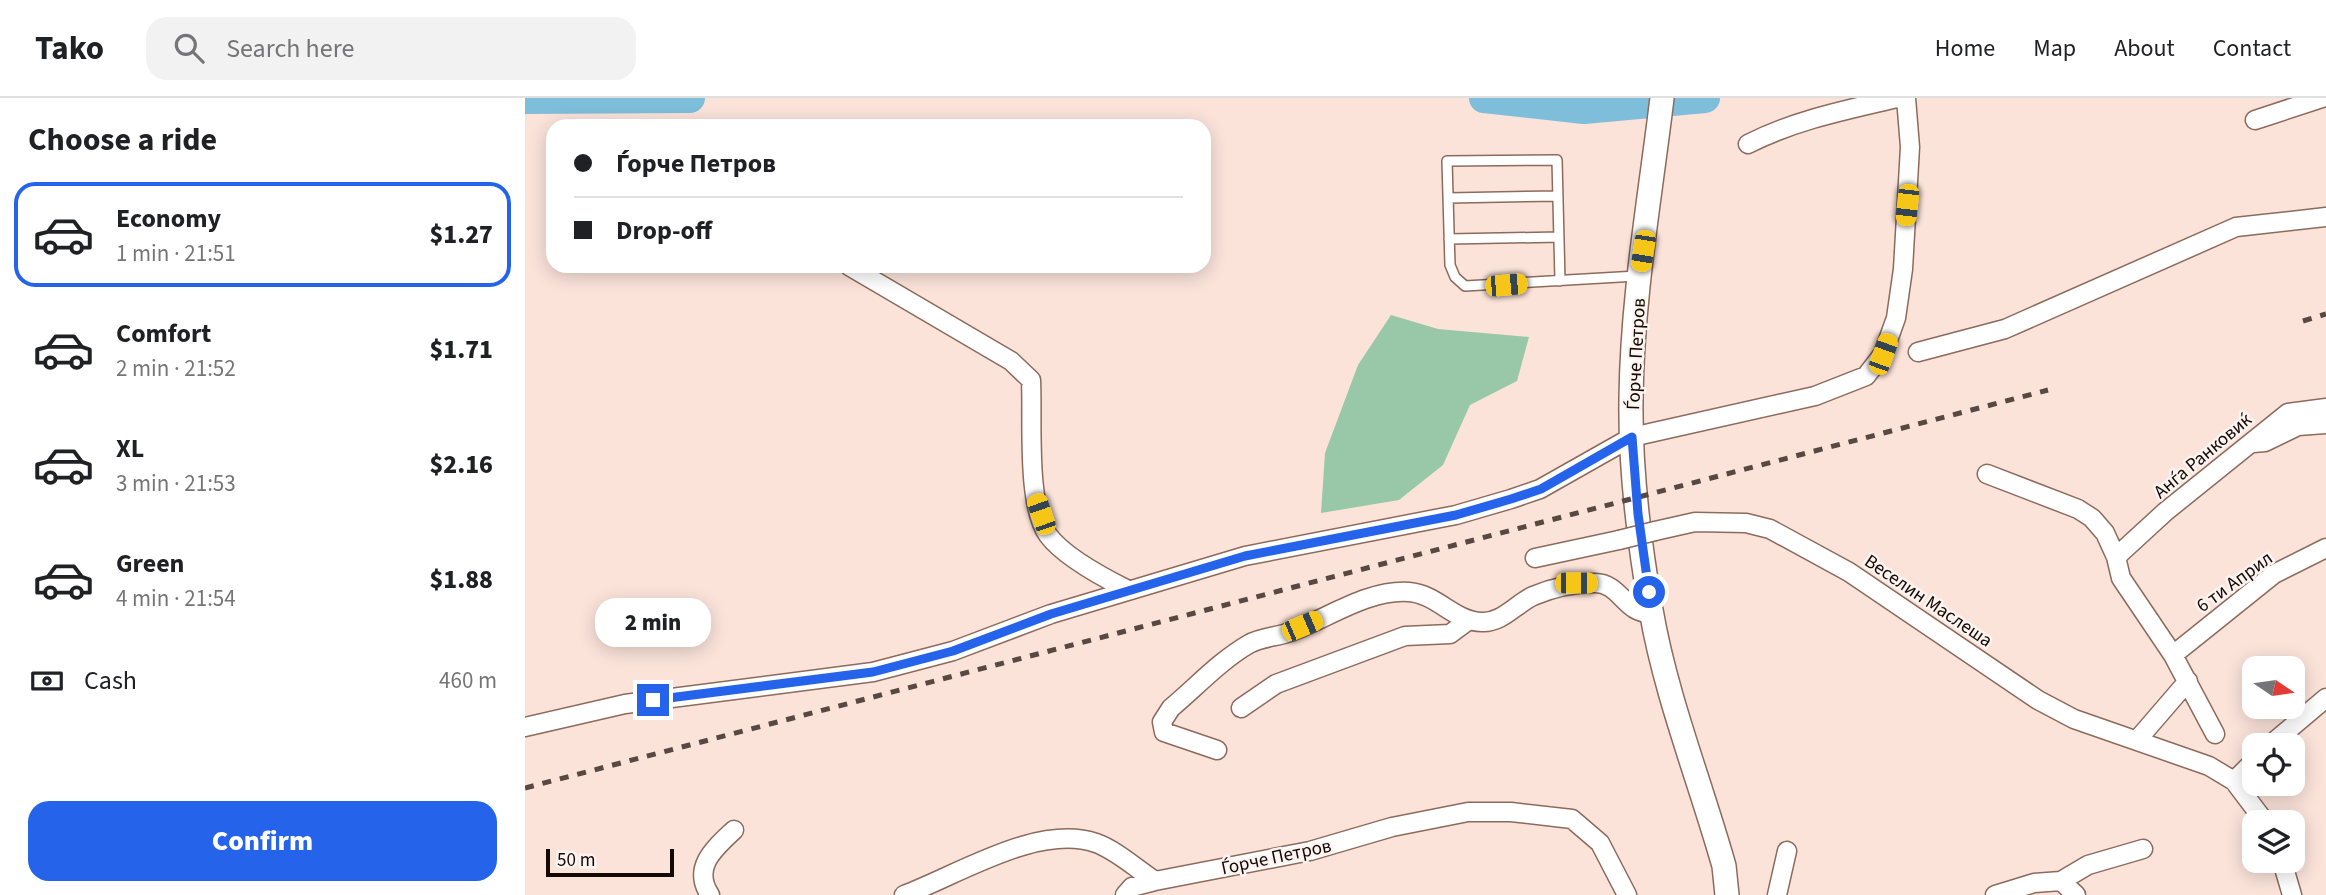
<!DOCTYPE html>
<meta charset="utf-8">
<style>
:root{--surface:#fff;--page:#f2f2f2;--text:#202124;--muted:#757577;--line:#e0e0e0;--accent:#2563eb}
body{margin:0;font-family:"Source Sans 3",sans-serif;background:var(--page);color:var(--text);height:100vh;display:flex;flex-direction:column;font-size:26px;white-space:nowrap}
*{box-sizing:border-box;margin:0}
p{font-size:23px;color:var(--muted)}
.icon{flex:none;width:38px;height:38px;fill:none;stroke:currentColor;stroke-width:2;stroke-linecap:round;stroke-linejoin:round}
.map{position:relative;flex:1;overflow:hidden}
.side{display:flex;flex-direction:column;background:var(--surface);width:525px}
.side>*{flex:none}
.hud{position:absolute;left:21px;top:21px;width:665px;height:154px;border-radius:21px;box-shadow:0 4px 18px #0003;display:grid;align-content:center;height:154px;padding:0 28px;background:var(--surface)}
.needle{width:46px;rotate:103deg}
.tools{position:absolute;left:1717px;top:558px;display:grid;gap:14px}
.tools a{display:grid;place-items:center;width:63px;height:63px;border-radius:14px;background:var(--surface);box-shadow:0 4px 18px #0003;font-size:35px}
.scale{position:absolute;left:21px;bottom:18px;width:128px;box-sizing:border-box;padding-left:7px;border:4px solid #150905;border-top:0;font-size:19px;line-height:24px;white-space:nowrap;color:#150905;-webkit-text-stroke:5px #fcf4f1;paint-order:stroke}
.end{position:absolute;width:32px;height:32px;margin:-16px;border:9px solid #2563eb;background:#fff;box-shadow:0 0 0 4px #fff}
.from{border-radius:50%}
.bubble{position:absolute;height:49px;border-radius:21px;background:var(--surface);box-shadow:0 4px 18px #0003;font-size:23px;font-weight:800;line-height:49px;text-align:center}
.car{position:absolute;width:21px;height:42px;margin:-21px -10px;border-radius:9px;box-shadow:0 0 5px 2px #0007;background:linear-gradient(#f5c518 24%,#345 0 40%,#f5c518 0 76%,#345 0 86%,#f5c518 0)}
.hud b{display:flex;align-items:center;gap:24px;height:66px;font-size:26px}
.hud b+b{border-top:2px solid var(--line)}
.hud i{width:18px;height:18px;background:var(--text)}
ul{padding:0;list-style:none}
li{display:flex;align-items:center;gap:21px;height:105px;margin:0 14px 10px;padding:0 14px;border:4px solid transparent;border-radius:21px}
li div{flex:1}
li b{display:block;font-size:26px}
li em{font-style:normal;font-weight:800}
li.active{border-color:var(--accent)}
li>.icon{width:63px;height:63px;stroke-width:1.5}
h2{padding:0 28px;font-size:32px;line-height:84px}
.pay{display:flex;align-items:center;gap:18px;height:77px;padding:0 28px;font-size:26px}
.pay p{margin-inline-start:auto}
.primary-button{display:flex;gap:14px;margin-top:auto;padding:14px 28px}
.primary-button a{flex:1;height:80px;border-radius:21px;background:var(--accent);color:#fff;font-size:28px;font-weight:800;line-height:80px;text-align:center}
header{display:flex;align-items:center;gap:42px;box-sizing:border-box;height:98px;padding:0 35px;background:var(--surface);border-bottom:2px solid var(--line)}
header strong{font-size:33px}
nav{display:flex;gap:38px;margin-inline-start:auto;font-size:24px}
.search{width:490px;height:63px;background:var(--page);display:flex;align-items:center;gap:18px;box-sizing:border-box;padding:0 24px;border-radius:21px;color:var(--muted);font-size:26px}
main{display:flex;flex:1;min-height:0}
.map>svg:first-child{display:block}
.green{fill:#99c8a9}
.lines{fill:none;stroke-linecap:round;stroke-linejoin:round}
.river{stroke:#7ebedb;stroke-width:30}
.service-casing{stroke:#8c6a5c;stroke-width:12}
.minor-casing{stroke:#8c6a5c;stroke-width:21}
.tertiary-casing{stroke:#8c6a5c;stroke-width:26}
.service{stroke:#fff;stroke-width:9}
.minor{stroke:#fff;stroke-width:18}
.tertiary{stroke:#fff;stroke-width:23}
.rail{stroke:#574842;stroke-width:5;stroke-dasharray:9 9;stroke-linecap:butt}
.minor-bridge-casing{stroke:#8c6a5c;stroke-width:21;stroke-linecap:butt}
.minor-bridge{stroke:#fff;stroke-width:18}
.route{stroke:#2563eb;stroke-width:9}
.labels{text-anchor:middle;stroke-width:5;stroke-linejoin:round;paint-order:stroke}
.street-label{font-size:19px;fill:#150905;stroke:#fcf4f1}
</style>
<header>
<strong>Tako</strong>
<div class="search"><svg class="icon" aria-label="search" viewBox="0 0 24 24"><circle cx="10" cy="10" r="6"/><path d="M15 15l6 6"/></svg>Search here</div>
<nav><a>Home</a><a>Map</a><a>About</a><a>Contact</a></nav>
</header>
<main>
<section class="side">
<h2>Choose a ride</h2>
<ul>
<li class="active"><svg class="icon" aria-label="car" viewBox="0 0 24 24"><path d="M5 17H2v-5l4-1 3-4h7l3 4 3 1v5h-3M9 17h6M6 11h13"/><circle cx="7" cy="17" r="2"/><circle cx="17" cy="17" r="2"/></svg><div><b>Economy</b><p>1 min · 21:51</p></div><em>$1.27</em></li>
<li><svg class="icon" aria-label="car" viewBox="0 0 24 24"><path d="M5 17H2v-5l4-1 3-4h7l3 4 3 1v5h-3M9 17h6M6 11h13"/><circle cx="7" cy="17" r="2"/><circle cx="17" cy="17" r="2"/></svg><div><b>Comfort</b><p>2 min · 21:52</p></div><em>$1.71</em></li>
<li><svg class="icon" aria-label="car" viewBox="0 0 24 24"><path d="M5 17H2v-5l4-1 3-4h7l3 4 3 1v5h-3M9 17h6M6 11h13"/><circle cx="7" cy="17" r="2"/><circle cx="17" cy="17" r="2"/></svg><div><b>XL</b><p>3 min · 21:53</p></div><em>$2.16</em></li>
<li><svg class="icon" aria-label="car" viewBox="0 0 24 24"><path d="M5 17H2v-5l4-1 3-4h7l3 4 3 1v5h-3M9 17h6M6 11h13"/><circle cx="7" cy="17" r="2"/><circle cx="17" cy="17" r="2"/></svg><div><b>Green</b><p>4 min · 21:54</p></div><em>$1.88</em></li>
</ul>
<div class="pay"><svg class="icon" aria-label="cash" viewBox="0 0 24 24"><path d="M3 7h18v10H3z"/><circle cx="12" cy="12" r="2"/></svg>Cash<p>460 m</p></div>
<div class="primary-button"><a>Confirm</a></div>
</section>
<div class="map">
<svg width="1801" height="797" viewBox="0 0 1801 797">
<rect width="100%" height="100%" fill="#fbe3da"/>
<path class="green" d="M866,217L913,231L1004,239L992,283L945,307L918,367L874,402L796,415L800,355L833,267Z"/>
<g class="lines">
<path class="river" d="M959,0L1059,11L1180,0
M0,1L165,0"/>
<g class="service-casing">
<path id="service" d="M923,100L1033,98
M924,141L1034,139
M1035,183L1032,62L922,63L925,167L930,179L940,188L1112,178"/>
</g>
<g class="minor-casing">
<path id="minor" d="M1730,22L1797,0
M1223,46C1270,22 1321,12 1372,0
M324,168L486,263L506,282C508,321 501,406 523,437C539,459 579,480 603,492
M1393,254L1480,231L1711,129L1801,119
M1728,345L1740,344L1773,328L1801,326
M1462,376L1553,411L1567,420L1580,435L1591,459L1596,480L1648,557L1690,636
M1130,433L1170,424L1221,425L1245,431L1324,474L1513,602L1549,621L1684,668L1709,683L1740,724
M1591,459L1640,414L1763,315L1801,310
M1010,460L1094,442
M1648,557L1749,476L1801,450
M716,610L751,586L880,538L925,536L944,522
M0,629L100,606L348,574L428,553L526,516L720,458L931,417L986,401L1015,391L1107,339L1290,298L1341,278L1358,256L1371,220L1378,171L1385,49L1381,0
M1613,641L1663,583
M1744,648L1801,600
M692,652L639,634L637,624L646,610C671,589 696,562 724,546C736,539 752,539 765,534C802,521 843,491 884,494C912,496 930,524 957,524C977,525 991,506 1008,498C1027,490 1049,485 1070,485C1096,485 1100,517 1127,515
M1709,683L1729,663
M1757,763L1767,797
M1536,783L1551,797
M185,797C166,769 191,749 209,732
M379,797C433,777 513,725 571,745C591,752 612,771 630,783
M600,797L607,789L630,783L785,753L867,729L943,714H986L1047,721L1075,745L1102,797
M1252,797L1262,753
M1470,797L1509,785L1536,783L1563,767L1618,751"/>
</g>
<g class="tertiary-casing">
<path id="tertiary" d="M1137,0C1125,100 1107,200 1106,301C1105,371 1114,444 1126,512C1141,599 1175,683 1199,768L1202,797"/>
</g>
<use href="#service" class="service"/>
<use href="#minor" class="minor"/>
<use href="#tertiary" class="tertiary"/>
<path class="rail" d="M1778,223L1801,216
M0,690L1523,292"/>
<g class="minor-bridge-casing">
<path id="minor-bridge" d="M1094,442L1130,433"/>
</g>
<use href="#minor-bridge" class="minor-bridge"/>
</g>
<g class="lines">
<path class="route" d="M128,602L348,574L428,553L526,516L720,458L931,417L986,401L1016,391L1107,339L1113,416L1124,494"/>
</g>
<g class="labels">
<g class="street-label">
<text transform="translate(1110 256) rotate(-87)" y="7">Ѓорче Петров</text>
<text transform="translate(1677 357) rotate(-40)" y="7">Анѓа Ранковиќ</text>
<text transform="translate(1709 483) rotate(-36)" y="7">6 ти Април</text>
<text transform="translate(1404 502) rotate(34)" y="7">Веселин Маслеша</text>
<text transform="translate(751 758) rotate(-12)" y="7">Ѓорче Петров</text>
</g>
</g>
</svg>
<div class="tools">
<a><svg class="needle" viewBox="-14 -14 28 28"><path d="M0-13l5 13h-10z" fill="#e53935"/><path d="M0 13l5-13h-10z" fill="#757577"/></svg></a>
<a><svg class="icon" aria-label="locate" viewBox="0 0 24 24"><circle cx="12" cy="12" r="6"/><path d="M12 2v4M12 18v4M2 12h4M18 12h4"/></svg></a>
<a><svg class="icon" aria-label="layers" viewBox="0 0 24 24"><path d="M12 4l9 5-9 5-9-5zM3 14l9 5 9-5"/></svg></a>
</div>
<div class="scale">50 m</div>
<i class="end from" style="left:1124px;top:494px"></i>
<i class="end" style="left:128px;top:602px"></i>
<div class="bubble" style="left:70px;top:500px;width:116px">2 min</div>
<i class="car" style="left:1382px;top:107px;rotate:186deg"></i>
<i class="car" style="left:1118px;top:153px;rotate:189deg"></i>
<i class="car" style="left:981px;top:187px;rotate:85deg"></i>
<i class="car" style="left:1358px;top:256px;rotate:20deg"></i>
<i class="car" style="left:516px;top:416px;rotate:341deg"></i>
<i class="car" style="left:1051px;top:485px;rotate:90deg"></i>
<i class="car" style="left:777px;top:528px;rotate:67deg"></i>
<div class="hud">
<b><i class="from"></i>Ѓорче Петров</b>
<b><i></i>Drop-off</b>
</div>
</div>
</main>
